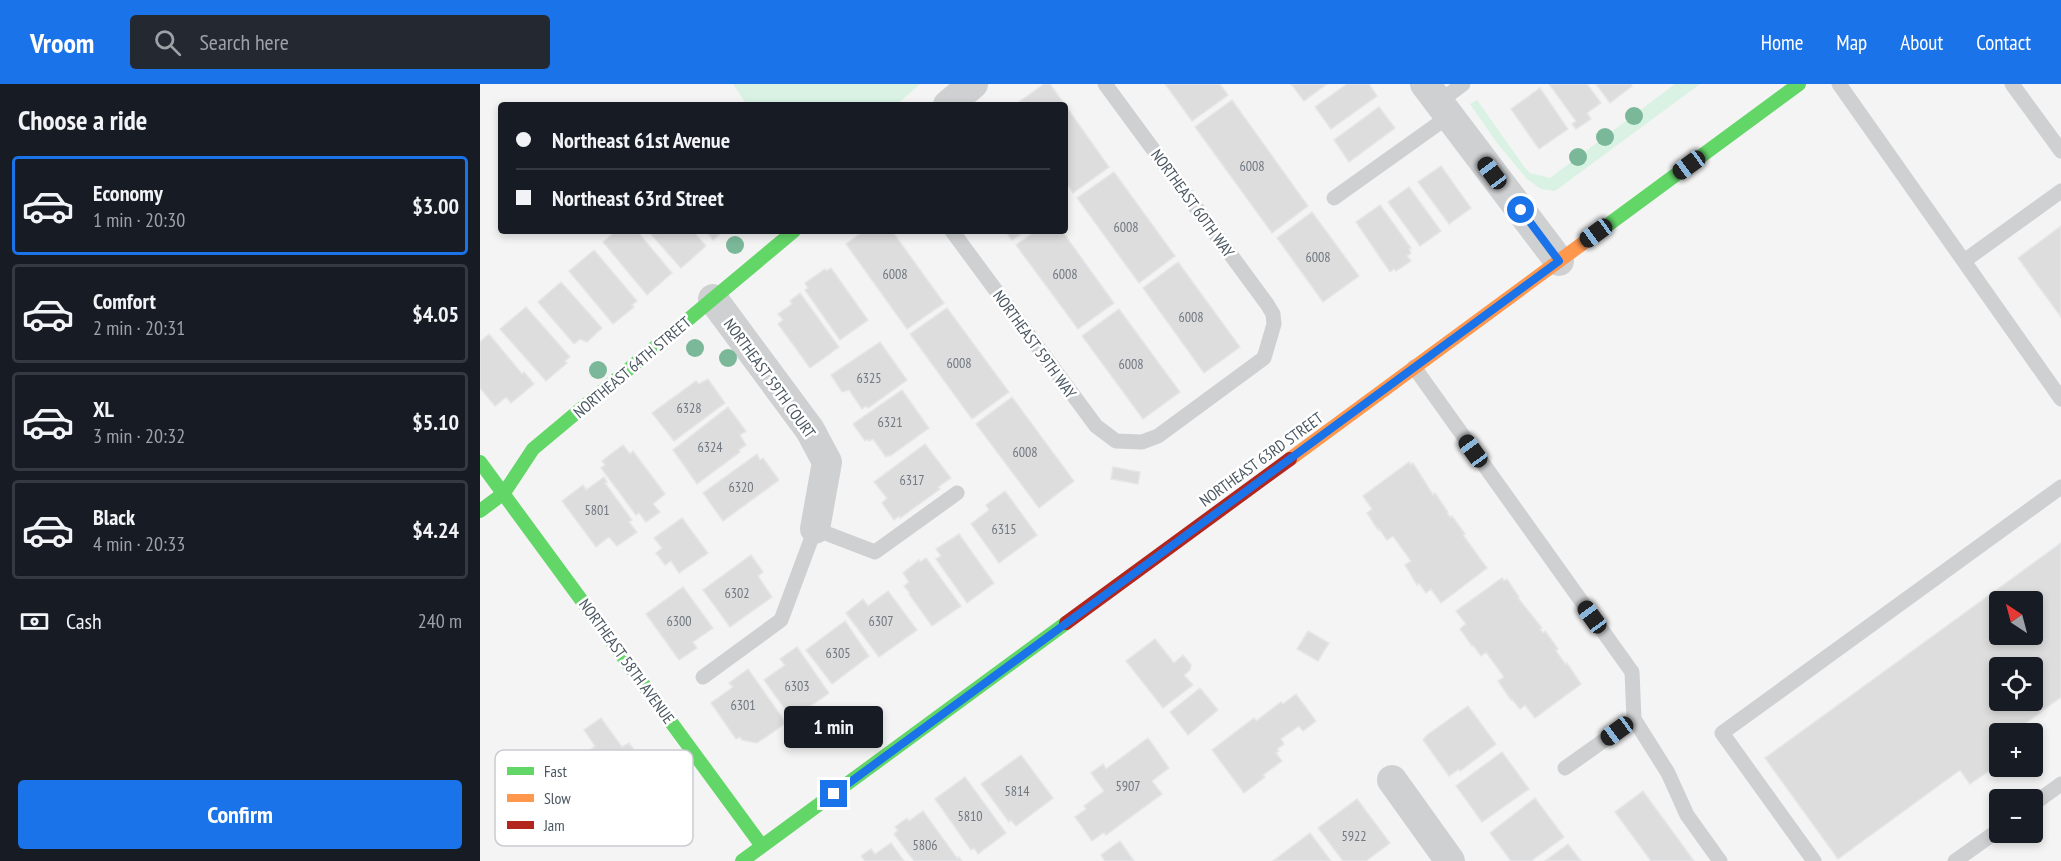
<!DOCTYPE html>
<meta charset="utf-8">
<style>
:root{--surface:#171b24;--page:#242831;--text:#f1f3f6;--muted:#9ea1a6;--line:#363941;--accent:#1a73e8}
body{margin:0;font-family:"PT Sans Narrow",sans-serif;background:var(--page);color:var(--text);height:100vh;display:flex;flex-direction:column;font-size:22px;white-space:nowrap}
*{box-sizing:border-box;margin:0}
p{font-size:20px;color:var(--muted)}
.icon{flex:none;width:33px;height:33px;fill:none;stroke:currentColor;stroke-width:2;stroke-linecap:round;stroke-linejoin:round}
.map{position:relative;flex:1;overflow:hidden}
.details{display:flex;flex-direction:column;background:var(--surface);width:480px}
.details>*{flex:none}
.top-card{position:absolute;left:18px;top:18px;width:570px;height:132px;border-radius:6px;box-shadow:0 3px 9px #0003;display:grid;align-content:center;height:132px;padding:0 18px;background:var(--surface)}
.needle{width:39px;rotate:324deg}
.fabs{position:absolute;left:1509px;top:507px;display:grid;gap:12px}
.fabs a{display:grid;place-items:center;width:54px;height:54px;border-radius:6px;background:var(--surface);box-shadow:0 3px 9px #0003;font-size:30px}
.end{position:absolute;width:27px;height:27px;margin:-14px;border:8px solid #1a73e8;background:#fff;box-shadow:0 0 0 3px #fff}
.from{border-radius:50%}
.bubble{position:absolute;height:42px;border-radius:6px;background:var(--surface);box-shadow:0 3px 9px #0003;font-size:20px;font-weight:700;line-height:42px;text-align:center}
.car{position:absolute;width:18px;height:36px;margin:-18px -9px;border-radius:8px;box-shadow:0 0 4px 2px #0007;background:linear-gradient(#222 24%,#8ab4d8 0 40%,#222 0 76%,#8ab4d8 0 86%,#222 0)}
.top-card b{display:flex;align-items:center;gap:21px;height:57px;font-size:22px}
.top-card b+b{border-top:2px solid var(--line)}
.top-card i{width:15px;height:15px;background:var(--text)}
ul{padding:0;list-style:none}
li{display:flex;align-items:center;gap:18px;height:99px;margin:0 12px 9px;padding:0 6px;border:3px solid var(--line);border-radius:6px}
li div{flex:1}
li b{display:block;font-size:22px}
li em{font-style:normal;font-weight:700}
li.selected{border-color:var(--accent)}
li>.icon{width:54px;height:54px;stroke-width:1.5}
h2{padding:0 18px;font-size:27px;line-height:72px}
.pay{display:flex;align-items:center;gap:15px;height:66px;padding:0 18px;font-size:22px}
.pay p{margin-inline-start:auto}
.primary-button{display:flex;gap:12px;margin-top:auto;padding:12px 18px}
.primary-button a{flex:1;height:69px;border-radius:6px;background:var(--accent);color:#fff;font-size:24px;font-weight:700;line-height:69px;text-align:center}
header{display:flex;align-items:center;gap:36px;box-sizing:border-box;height:84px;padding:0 30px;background:var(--accent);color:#fff}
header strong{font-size:28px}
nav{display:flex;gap:33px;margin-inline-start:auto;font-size:21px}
.search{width:420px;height:54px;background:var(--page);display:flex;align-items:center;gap:15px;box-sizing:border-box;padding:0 21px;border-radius:6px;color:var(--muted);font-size:22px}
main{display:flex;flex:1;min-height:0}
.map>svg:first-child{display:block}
.green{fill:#d9f2e3}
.building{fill:#ddddde;stroke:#e5e6e7;stroke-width:1.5;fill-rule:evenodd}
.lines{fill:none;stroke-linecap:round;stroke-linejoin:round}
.lane{stroke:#ced0d2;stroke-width:15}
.street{stroke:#ced0d2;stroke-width:30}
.fast{stroke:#63d668;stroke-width:14}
.slow{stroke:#ff974d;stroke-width:14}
.jam{stroke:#b3261e;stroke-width:14}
.tree{fill:#7ab899}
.route{stroke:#1a73e8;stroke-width:8}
.labels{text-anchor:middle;stroke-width:5;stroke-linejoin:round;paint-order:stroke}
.number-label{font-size:14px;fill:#707881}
.street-label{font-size:16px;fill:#4a5661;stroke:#fff}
.key{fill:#fff;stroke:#c9ccd0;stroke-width:1.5}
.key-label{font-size:16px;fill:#4a5661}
</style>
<header>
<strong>Vroom</strong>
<div class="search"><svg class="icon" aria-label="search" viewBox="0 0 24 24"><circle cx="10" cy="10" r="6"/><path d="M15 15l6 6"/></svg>Search here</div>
<nav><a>Home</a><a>Map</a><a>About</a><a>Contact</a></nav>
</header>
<main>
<section class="details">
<h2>Choose a ride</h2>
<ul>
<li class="selected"><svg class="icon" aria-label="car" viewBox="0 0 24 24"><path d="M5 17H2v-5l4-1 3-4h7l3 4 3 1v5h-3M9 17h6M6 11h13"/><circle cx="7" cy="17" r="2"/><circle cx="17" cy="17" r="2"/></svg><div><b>Economy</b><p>1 min · 20:30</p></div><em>$3.00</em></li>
<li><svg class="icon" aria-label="car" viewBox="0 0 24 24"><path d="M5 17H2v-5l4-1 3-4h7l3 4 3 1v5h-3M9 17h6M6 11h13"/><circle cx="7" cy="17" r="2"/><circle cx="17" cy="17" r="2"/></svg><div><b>Comfort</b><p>2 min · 20:31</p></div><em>$4.05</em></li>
<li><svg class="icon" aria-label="car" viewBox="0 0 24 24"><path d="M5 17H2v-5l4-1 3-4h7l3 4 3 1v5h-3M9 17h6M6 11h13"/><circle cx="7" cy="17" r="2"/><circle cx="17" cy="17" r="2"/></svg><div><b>XL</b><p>3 min · 20:32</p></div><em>$5.10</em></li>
<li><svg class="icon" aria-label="car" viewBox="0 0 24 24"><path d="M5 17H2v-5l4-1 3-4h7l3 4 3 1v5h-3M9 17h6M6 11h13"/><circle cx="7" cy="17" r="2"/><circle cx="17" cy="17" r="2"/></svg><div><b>Black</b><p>4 min · 20:33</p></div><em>$4.24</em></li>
</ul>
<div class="pay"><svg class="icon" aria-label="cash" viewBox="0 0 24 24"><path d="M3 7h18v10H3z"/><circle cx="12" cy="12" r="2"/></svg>Cash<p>240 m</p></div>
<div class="primary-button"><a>Confirm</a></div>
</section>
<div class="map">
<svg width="1581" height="777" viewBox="0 0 1581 777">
<rect width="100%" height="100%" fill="#f4f4f4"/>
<path class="green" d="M253,0H440L416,21H267Z
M1195,0H1220L1075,107L1061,105L1047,95L1017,59L990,20L997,16L1045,84L1050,89L1070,94Z"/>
<path class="building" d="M564,0H570L585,21H535Z
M685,0H740L748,11L712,37Z
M811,0H847L824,17Z
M867,0H889L897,12L851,45L835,23Z
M1069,0H1107L1121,19L1107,29L1111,35L1096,45L1092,40L1096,37Z
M1116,0H1151L1152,2L1130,19Z
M1060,4L1088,45L1059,65L1031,25Z
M752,16L828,122L792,149L715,43Z
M585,21L629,83L593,109L585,97Z
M899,23L915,44L869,78L854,56Z
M961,82L991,124L969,140L938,98Z
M634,88L695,172L659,199L597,114Z
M929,103L961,147L940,162L908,118Z
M900,121L931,164L929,165L931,169L927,172L931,177L916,187L914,185L910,188L876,138Z
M832,128L879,192L843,218L797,154Z
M1581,142V233L1538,174Z
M136,147H157L192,189L167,211L123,158Z
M168,147H213L226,162L201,184Z
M226,147H236L239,151L233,156Z
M384,147H412L464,219L427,245L366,160Z
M525,147H545L532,156Z
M556,147H582L634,219L598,245L536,161Z
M114,166L157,217L152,221L154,223L133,240L89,187Z
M698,178L760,263L724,289L663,204Z
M351,184L388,236L360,256L325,206L328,204L325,199L345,185L346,187Z
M81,198L122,244L107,258L100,255L94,260L58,218Z
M320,209L359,263L330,284L298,240L303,236L298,230L312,220L310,217Z
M46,223L90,273L85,277L87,279L66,297L20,245Z
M467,224L529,308L492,335L430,250Z
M639,225L700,308L663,335L602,252Z
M9,250L42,290L44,288L54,300L31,319L26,313L15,322L0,304V258Z
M400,258L427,296L388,324L386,322L382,325L369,306L362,308L351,291Z
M228,295L245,319L194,357L172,329L216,297L219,300Z
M422,306L449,344L410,372L409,371L406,373L393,355L389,357L388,355L385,357L373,340Z
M532,313L594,397L559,424L496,340Z
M248,323L266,347L260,351L266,361L259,366L260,368L217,400L193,366Z
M445,360L471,394L458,403L460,405L420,434L419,432L414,436L402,419L407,414L394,398Z
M143,361L150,370L153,367L185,410L173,420L180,428L166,438L159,429L156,431L121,384L125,381L122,377Z
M277,370L280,376L283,374L299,396L243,437L223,409Z
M929,378L931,381L933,379L953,411L955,409L968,428L967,429L970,433L972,432L985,450L983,451L1007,484L961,519L951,505L946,509L939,499L937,501L925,481L931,477L913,452L907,456L899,445L898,446L887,429L892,425L883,412Z
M633,383L660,388L658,400L631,395Z
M124,393L127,398L125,399L152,436L149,438L157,448L137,462L129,453L116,463L82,417L103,401L106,406Z
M525,407L557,451L519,479L491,440L509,426L506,421Z
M202,434L228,469L199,489L191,477L185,481L176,469L182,464L174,454Z
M479,450L514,499L487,519L456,475L461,472L456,465Z
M1581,459V613L1531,650H1520V658L1517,659L1520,662V679L1490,700L1480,686L1358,775L1285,674ZM1520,518H1552V550H1520ZM1520,584H1552V616H1520Z
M271,471L283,488L278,492L292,513L250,543L223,506Z
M446,474L481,522L452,542L429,510L430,509L424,502L429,498L423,489L439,476L440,478Z
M1022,494L1024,497L1027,495L1039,513L1038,514L1062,544L1060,545L1063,549L1065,547L1078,565L1076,567L1086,581L1087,579L1101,600L1055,634L1045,621L1040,625L1032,615L1031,616L1018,597L1024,593L1006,568L1001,572L993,561L992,562L980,545L986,540L976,527Z
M203,503L233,544L213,558L217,564L199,576L166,530Z
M408,507L437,546L399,573L366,529L383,515L388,522Z
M365,537L389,572L352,600L326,566Z
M828,547L849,559L838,577L817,565Z
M675,555L694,579L703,571L711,581L710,586L704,591L713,601L683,624L646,577Z
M317,563L349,609L312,635L284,596L305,581L300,575Z
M268,585L306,639L277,659L262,656L260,653L256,655L231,619L253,603L249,599Z
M720,604L738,626L708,651L690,628Z
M816,610L836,637L823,647L819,642L801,655L804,660L797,665L799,667L796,669L802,677L783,691L785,693L764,709L732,666L774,634L776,637L801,618L803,620Z
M988,622L1016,660L980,687L979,685L969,692L943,656L947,651Z
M121,634L142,663L149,659L161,675L154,680L163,692L133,715L105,676L108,674L105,670L115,662L104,646Z
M668,654L689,684L672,697L682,710L626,751L624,748L612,757L595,733L606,725L604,722L624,707L611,689L623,680L626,685Z
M1022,668L1049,705L1002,738L976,702Z
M541,671L573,714L536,742L531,736L529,738L501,700Z
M485,693L526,749L498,770L494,764L491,766L455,715Z
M1163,707L1214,777H1171L1135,728Z
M1055,714L1084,753L1051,777H1031L1010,749Z
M877,715L910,759L886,777H863L838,744Z
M443,727L477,774L479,773L482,777H434L414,750L418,746L415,743L427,734L429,737Z
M830,749L851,777H793Z
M640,757L654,777H625L621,771Z
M411,759L424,777H385L381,772L391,765L395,770Z
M1088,760L1101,777H1065Z"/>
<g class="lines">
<path class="lane" d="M1359,0L1581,315
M1532,0L1581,67
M959,18L983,0
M854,114L969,32
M472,147L616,342L636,357L662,358L678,352L784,274L794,240L793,230L787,220L625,0
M1484,177L1581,107
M934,283L1152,588L1154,635L1188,689L1207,731L1240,777
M223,593L301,536L335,445L395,468L477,409
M1085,684L1154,635
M1552,721L1581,700
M1334,777L1242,649L1581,403
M1475,777L1520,745"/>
<path class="street" d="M945,0L1079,177
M468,21L493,0
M233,215L330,346L347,378L335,445
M912,696L970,777"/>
<path class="fast" d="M1125,143L1319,0
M0,378L282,762
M0,427L24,409L53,365L314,147
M262,777L586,539"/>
<path class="slow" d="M810,375L1125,143"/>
<path class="jam" d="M586,539L810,375"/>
</g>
<g class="tree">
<circle cx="1154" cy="32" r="9"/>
<circle cx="1125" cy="53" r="9"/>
<circle cx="1098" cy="73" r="9"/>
<circle cx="255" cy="161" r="9"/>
<circle cx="215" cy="264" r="9"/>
<circle cx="248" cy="274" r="9"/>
<circle cx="118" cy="286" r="9"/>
</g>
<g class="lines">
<path class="route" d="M354,710L1079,177L1041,126"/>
</g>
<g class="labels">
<g class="number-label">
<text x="772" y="87">6008</text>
<text x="646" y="148">6008</text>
<text x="838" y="178">6008</text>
<text x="415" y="195">6008</text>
<text x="585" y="195">6008</text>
<text x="711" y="238">6008</text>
<text x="479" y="284">6008</text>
<text x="651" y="285">6008</text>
<text x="389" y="299">6325</text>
<text x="209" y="329">6328</text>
<text x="410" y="343">6321</text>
<text x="230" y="368">6324</text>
<text x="545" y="373">6008</text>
<text x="432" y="401">6317</text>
<text x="261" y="408">6320</text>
<text x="117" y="431">5801</text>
<text x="524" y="450">6315</text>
<text x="257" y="514">6302</text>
<text x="199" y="542">6300</text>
<text x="401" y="542">6307</text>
<text x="358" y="574">6305</text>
<text x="317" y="607">6303</text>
<text x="263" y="626">6301</text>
<text x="648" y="707">5907</text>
<text x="537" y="712">5814</text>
<text x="490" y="737">5810</text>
<text x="874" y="757">5922</text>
<text x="445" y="766">5806</text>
</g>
<g class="street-label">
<text transform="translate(713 119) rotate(54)" y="6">NORTHEAST 60TH WAY</text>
<text transform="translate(555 260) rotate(54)" y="6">NORTHEAST 59TH WAY</text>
<text transform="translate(152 283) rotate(-40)" y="6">NORTHEAST 64TH STREET</text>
<text transform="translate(290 294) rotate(54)" y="6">NORTHEAST 59TH COURT</text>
<text transform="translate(781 375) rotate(-36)" y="6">NORTHEAST 63RD STREET</text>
<text transform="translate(147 577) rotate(54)" y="6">NORTHEAST 58TH AVENUE</text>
</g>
</g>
<rect x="15" y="666" width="198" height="96" rx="9" class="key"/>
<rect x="27" y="683" width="27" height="8" fill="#63d668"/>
<rect x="27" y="710" width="27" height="8" fill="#ff974d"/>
<rect x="27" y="737" width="27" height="8" fill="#b3261e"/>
<g class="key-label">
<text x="64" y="693">Fast</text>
<text x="64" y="720">Slow</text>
<text x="64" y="747">Jam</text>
</g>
</svg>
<div class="fabs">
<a><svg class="needle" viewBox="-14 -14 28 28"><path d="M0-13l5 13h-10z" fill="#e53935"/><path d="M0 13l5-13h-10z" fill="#9ea1a6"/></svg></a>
<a><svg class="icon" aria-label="locate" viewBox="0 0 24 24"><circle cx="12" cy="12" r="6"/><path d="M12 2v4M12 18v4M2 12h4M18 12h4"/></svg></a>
<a>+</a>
<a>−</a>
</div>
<i class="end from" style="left:1041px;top:126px"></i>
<i class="end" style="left:354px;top:710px"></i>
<div class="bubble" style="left:304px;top:622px;width:99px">1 min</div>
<i class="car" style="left:1209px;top:81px;rotate:234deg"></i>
<i class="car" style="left:1012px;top:89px;rotate:323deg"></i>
<i class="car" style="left:1116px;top:149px;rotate:234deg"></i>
<i class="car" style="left:993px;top:367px;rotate:324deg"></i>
<i class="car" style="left:1112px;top:533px;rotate:324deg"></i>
<i class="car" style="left:1137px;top:647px;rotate:234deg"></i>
<div class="top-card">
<b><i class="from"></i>Northeast 61st Avenue</b>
<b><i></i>Northeast 63rd Street</b>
</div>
</div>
</main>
